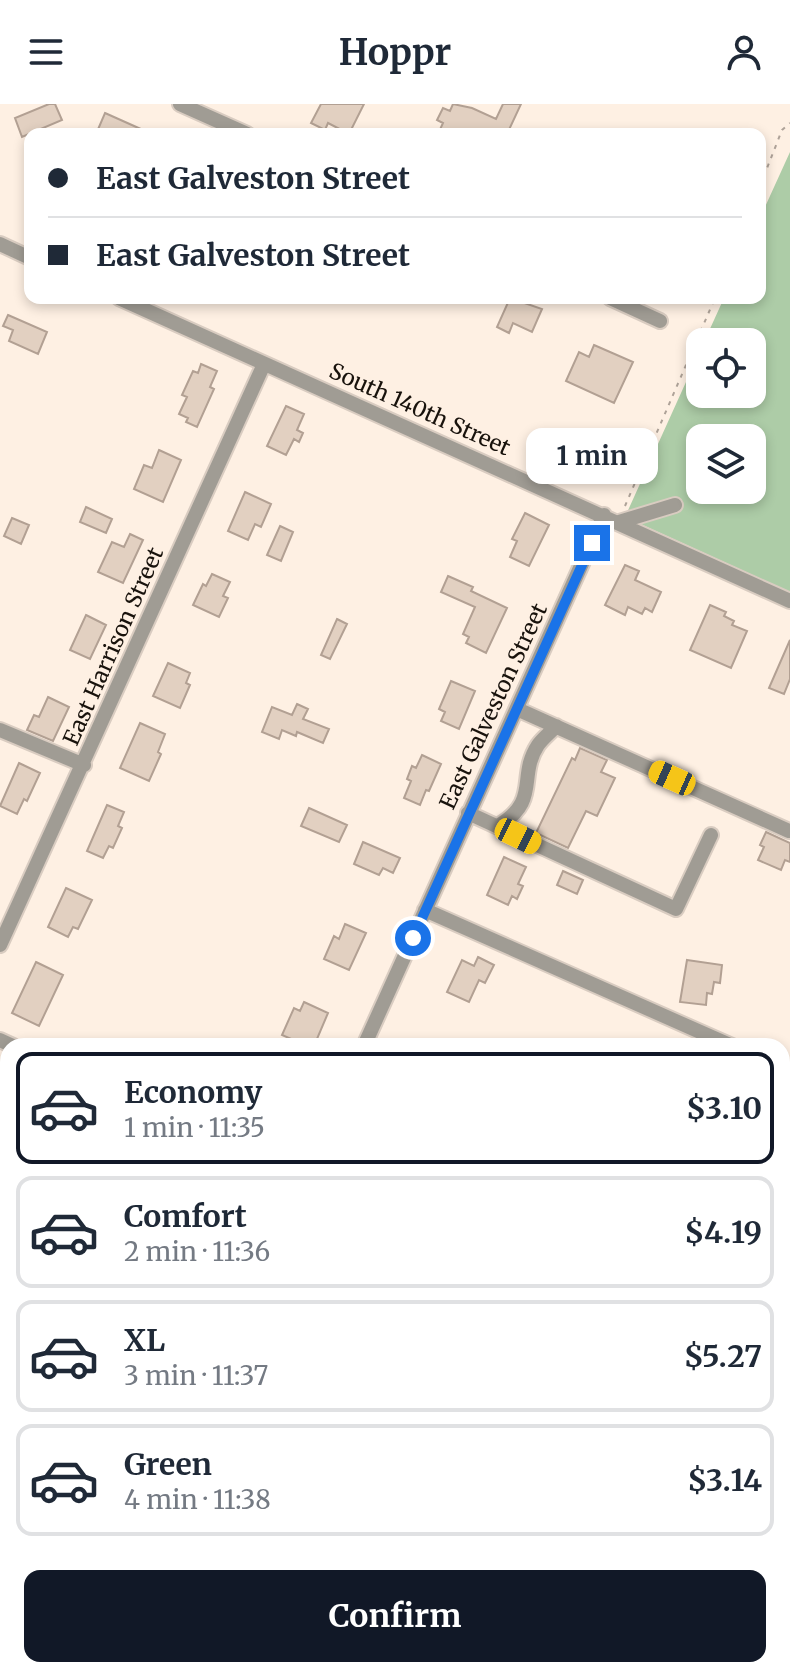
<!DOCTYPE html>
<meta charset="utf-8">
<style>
:root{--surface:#fff;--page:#f6f6f7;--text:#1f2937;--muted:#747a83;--line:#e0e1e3;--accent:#111827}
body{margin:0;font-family:Merriweather,serif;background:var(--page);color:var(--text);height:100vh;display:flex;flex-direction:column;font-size:30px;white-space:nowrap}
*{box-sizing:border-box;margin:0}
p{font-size:26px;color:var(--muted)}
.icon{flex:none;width:44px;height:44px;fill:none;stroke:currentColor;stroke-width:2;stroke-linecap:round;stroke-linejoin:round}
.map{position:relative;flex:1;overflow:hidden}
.panel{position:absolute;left:0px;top:934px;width:790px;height:640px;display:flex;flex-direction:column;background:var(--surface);border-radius:24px 24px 0 0;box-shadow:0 4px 12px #0003}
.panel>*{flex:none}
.top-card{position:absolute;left:24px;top:24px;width:742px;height:176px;border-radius:16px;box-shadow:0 4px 12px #0003;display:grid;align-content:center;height:176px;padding:0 24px;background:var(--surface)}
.controls{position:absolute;left:686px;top:224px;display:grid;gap:16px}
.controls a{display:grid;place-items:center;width:80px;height:80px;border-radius:16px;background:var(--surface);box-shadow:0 4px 12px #0003;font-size:40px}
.end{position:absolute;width:36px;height:36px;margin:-18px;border:10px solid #1a73e8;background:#fff;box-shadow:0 0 0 4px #fff}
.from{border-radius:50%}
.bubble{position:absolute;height:56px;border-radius:16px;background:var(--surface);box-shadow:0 4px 12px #0003;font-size:26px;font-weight:700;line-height:56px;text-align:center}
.car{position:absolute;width:24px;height:48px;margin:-24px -12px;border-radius:10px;box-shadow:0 0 6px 2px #0007;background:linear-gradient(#f5c518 24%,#345 0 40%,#f5c518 0 76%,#345 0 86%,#f5c518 0)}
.top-card b{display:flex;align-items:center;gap:28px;height:76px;font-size:30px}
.top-card b+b{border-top:2px solid var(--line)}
.top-card i{width:20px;height:20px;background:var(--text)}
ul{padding:14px 0 0;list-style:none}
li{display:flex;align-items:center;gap:24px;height:112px;margin:0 16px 12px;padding:0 8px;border:4px solid var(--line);border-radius:16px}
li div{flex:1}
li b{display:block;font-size:30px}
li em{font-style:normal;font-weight:700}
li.active{border-color:var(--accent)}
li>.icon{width:72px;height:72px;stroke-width:1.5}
.button{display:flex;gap:16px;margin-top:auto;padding:16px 24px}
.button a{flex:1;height:92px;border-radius:16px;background:var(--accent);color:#fff;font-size:32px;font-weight:700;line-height:92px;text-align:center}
header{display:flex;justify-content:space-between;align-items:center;height:104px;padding:0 24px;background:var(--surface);font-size:36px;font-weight:700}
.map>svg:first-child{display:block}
.built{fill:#fce6d0}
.green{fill:#adcca7;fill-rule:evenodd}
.building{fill:#e2d0c1;stroke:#b2a093;stroke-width:2}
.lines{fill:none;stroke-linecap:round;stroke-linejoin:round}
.minor-casing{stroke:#d9ccc1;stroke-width:18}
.path{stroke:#aea298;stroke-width:2;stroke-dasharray:4 6;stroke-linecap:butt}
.minor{stroke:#a09c94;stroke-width:14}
.route{stroke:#1a73e8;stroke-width:10}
.labels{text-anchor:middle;stroke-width:6;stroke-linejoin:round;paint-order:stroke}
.street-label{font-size:22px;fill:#18120c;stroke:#fef0e3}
</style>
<header><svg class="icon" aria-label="menu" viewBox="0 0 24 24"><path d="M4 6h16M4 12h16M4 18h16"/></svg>Hoppr<svg class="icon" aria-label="person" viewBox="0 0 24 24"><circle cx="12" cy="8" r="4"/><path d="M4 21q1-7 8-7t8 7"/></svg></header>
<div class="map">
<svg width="790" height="1574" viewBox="0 0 790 1574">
<rect width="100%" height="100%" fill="#fef0e3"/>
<path class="built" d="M95,1566H380L397,1574H92Z"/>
<path class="green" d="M790,48V488L625,413L700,247V290H752V238H704L724,194H760V114ZM700,334H752V386H700Z
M488,1566H614L632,1574H484Z"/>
<path class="building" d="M49,0H55L62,16L22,33L15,14Z
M321,0H364L349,30L328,19L325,26L311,19Z
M453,0L472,4L496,15L503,0H521L507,30H438L443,19L437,16L443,4L450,7Z
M105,9L152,30H96Z
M510,194L542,205L532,228L513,219L509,229L497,223Z
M8,211L47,228L38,250L9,237L13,226L3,222Z
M594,241L633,258L614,299L566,277L579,248L589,253Z
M201,260L217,267L210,283L214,285L197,323L186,318L188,314L179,310L187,293L182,291L193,267L198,269Z
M286,302L304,310L297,326L303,329L299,338L294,335L286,351L267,342Z
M159,346L181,356L163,398L134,385L144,361L152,364Z
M245,388L271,400L261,423L255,420L248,436L228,427Z
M86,403L112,415L106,429L80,418Z
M525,409L549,421L529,462L510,453L517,437L512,435Z
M12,414L29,421L21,440L4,432Z
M280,422L293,428L281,457L267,451Z
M130,430L143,436L123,479L98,468L112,438L124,443Z
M625,461L639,467L635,476L661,488L652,508L645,504L642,510L628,503L625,511L605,501Z
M212,470L230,478L223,492L228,494L219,513L193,501L203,480L206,482Z
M448,472L473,483L471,487L507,504L486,549L466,539L469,533L463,530L475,503L441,488Z
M710,501L726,508L724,512L734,517L732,521L747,527L731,564L690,546Z
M86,511L106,521L90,555L70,546Z
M337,515L347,520L330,555L321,551Z
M790,536V575L784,590L769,584Z
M168,559L190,569L186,579L190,581L180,604L153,592Z
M451,577L475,587L459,625L441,617L445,608L439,605Z
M48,593L69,603L53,637L27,626L34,611L39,613Z
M297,600L308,605L303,615L329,625L323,639L297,628L296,632L282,626L279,635L262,628L272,603L292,611Z
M140,619L165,630L158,648L161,650L149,677L120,664Z
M580,644L607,656L601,668L615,674L597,712L586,707L568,744L536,729L572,654L575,656Z
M422,651L441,660L429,687L426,686L420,701L404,694L411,677L407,675L412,662L416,664Z
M19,659L40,669L27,697L24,695L17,710L0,702Z
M107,701L124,708L118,722L122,724L113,744L109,742L103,754L87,747Z
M309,704L347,721L339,738L301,722Z
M766,728L790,739V758L785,756L781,766L758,756L764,743L760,741Z
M363,738L400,754L393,769L383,764L379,771L354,760Z
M504,753L526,763L518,780L523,782L517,795L512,792L508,801L487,791Z
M563,767L583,776L577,790L557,781Z
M66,784L92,796L78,825L73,823L68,833L48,823Z
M345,820L366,829L349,866L324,855L334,832L339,835Z
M478,853L494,861L485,879L479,876L469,898L447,888L462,856L474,862Z
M687,856L722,861L720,879L714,878L712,890L707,889L706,901L680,898Z
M36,858L63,871L39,922L12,909Z
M304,898L328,909L314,942H307L282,931L294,904L300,907Z"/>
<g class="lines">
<g class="minor-casing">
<path id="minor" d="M180,0L247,30
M0,140L30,154
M119,194L790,497
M610,194L660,217
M619,418L675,401
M517,605L789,727
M0,626L84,661
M468,709L676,805L711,731
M498,722C541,696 517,673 538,641C543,634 551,628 556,622
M425,806L732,942
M0,841L264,260
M0,936L13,942
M364,942L604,411
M782,1379L790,1383
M212,1566L230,1574
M79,1574L83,1566"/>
</g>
<path class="path" d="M760,82L782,26L790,19
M625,402L715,194"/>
<use href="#minor" class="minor"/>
</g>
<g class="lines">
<path class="route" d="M413,834L592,439"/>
</g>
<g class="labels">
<g class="street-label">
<text transform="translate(420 305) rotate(24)" y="8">South 140th Street</text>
<text transform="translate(113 542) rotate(-66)" y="8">East Harrison Street</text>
<text transform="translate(493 602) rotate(-65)" y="8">East Galveston Street</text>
</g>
</g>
</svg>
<div class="controls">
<a><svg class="icon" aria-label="locate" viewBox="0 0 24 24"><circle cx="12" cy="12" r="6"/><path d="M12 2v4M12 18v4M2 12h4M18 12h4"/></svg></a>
<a><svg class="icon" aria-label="layers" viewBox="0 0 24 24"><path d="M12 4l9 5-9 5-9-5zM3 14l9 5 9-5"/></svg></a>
</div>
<i class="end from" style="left:413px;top:834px"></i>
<i class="end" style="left:592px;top:439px"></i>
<div class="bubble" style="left:526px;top:324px;width:132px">1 min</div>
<i class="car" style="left:672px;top:674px;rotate:294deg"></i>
<i class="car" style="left:518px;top:732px;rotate:116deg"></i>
<div class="top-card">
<b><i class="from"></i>East Galveston Street</b>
<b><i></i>East Galveston Street</b>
</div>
<section class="panel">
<ul>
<li class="active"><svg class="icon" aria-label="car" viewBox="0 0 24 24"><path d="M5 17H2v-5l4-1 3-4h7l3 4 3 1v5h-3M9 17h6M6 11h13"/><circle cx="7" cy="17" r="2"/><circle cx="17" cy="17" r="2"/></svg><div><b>Economy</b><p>1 min · 11:35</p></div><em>$3.10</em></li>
<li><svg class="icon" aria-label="car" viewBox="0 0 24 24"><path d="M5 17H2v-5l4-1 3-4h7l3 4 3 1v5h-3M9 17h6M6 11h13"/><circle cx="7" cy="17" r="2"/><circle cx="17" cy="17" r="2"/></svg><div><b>Comfort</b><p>2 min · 11:36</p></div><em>$4.19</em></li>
<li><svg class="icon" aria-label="car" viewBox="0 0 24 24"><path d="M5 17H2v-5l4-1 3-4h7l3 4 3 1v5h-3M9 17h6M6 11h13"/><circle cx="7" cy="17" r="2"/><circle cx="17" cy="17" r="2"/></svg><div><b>XL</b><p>3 min · 11:37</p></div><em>$5.27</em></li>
<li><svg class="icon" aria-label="car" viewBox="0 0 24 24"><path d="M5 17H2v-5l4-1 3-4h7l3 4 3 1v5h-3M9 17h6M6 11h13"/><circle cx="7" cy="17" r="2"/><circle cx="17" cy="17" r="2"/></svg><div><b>Green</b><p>4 min · 11:38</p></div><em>$3.14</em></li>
</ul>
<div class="button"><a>Confirm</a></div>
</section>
</div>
